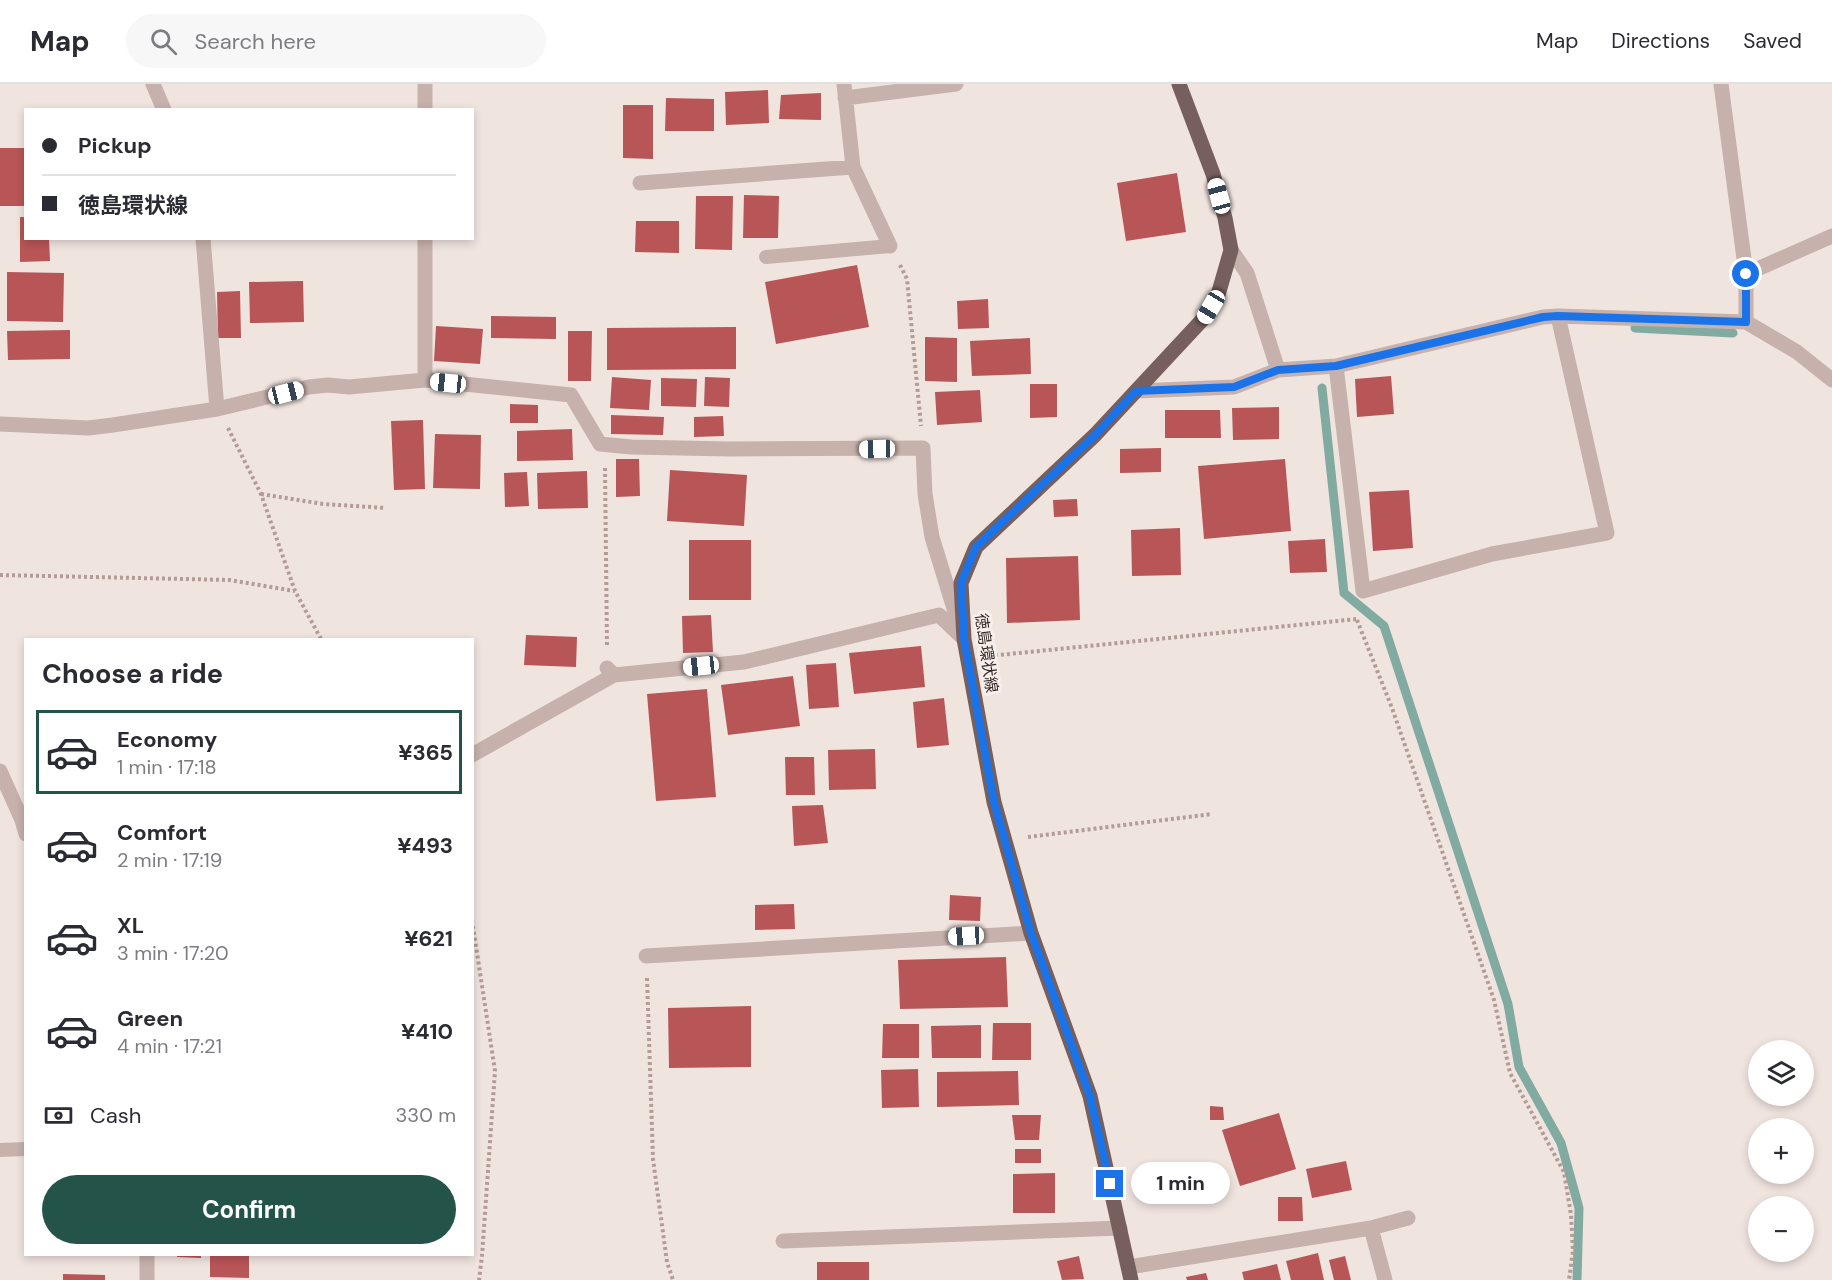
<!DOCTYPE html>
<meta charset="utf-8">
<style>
:root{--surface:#fff;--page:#f7f7f7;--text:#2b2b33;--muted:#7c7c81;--line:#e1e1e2;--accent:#24534a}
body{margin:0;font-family:"DM Sans","Noto Sans JP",sans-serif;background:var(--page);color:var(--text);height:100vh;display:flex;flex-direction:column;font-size:22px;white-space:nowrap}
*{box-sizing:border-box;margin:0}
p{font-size:20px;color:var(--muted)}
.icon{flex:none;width:33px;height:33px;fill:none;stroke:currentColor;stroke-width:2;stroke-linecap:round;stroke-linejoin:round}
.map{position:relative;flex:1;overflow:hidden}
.panel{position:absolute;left:24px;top:554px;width:450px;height:618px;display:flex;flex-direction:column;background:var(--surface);border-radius:0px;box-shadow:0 3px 9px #0003}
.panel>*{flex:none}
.hud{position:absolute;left:24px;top:24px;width:450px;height:132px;border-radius:0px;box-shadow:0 3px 9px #0003;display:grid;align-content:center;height:132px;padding:0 18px;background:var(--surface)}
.fabs{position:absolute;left:1748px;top:956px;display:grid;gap:12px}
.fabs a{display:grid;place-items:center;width:66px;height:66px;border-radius:50%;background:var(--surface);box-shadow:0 3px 9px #0003;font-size:30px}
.end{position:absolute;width:27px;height:27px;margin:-14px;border:8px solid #1a73e8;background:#fff;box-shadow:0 0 0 3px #fff}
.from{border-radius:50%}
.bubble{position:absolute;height:42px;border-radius:21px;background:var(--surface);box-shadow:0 3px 9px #0003;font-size:20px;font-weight:700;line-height:42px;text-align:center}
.car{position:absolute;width:18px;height:36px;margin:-18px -9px;border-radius:8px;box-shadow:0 0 4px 2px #0007;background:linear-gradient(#fff 24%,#345 0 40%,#fff 0 76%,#345 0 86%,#fff 0)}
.hud b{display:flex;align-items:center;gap:21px;height:57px;font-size:22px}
.hud b+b{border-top:2px solid var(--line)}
.hud i{width:15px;height:15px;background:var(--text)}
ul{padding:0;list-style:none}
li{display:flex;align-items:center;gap:18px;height:84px;margin:0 12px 9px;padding:0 6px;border:3px solid transparent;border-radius:0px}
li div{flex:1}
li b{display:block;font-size:22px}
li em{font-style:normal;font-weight:700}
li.current{border-color:var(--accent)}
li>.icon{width:54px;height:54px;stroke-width:1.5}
h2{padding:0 18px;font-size:27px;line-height:72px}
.pay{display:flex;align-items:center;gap:15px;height:66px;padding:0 18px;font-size:22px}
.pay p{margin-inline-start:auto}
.primary-button{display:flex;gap:12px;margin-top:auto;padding:12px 18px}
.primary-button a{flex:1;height:69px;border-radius:36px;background:var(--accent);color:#fff;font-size:24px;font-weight:700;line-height:69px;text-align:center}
header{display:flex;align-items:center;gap:36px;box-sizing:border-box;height:84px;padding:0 30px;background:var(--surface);border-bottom:2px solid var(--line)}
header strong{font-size:28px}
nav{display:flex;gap:33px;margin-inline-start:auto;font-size:21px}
.search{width:420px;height:54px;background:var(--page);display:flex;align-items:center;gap:15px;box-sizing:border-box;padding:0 21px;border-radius:33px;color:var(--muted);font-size:22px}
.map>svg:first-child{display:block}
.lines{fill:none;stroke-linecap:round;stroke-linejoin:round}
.stream{stroke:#81aaa1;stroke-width:9}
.building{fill:#b85557}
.path{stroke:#b39b96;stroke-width:4;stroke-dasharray:3 3;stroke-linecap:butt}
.service{stroke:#c7b1ac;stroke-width:14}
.minor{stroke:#c7b1ac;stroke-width:15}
.primary{stroke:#765f5d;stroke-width:15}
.route{stroke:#1a73e8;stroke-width:8}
.labels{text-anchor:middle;stroke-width:6;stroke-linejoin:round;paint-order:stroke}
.street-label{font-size:16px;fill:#362b2a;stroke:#f8efeb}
</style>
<header>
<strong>Map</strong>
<div class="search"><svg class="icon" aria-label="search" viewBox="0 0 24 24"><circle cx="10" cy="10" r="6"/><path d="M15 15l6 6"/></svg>Search here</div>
<nav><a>Map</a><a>Directions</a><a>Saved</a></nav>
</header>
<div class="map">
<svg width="1832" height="1196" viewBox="0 0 1832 1196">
<rect width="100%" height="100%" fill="#f0e4df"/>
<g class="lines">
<path class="stream" d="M1635,244L1733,249
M1322,304L1344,509L1384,542L1508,920L1519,983L1561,1059L1579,1124L1577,1196"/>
</g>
<path class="building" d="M768,6L769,39L726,41L725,8Z
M821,9V36L779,35L781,11Z
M666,14L714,15V47H665Z
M623,21H653V75L623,74Z
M0,64H26V122H0Z
M1177,89L1186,148L1126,157L1117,99Z
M744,111L779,112L778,154H743Z
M696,112H733L732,166L695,165Z
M20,133H26V154H49L50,177L20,178Z
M636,137H679V169L635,168Z
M857,181L869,243L776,260L765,198Z
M7,188L64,189L63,238L7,237Z
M303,197L304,238L250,239L249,198Z
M240,207L241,254H218L217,208Z
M988,215L989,244L958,245L957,217Z
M491,232L556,233V255L491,254Z
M436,242L483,245L480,280L434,277Z
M736,243V285L607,286V244Z
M70,246V275L8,276L7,247Z
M568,247H592L591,297H568Z
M925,253L957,254V298L925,297Z
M1030,254L1031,290L972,292L970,257Z
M1391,292L1394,330L1357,333L1355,295Z
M612,293L651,296L649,326L610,324Z
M705,293L730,294L729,323L704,322Z
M661,294L697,295L696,323L661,322Z
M1030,300H1057V333L1030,334Z
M980,306L982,338L937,341L935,308Z
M510,320L538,321V339H510Z
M1279,323V355L1233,356L1232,324Z
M1165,326H1220L1221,354H1165Z
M611,331L664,333L663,351L611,350Z
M723,332L724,352L694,353V333Z
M423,336L425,405L394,406L391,337Z
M572,345L573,376L517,377V347Z
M435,350L481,351L480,405L433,404Z
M1161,364V388L1120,389V365Z
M616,375H639L640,412L616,413Z
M1285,375L1291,447L1204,455L1198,382Z
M670,386L747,391L744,442L667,437Z
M587,387L588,424L538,425L537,389Z
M527,388L529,422L505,423L504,389Z
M1409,406L1413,464L1373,467L1369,408Z
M1077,415L1078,432L1054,433L1053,416Z
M1180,444L1181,491L1132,492L1131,446Z
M1325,455L1327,488L1290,489L1288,457Z
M689,456H751V516H689Z
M1078,472L1080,536L1007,539L1006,474Z
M711,531L713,568L683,569L682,532Z
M526,551L577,553L576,583L524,581Z
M921,562L925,603L854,610L849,569Z
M836,579L839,623L809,625L806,581Z
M793,592L800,642L728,651L721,601Z
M707,605L716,713L656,717L647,610Z
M944,614L949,661L917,664L913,618Z
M875,665L876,705L829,706L828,666Z
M785,673H814L815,711H786Z
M823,721L828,759L794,762L792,722Z
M950,811L981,813L980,837L949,836Z
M794,820L795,845L755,846V821Z
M1006,873L1008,923L900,925L898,876Z
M751,922V983L669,984L668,924Z
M993,939H1031V976H992Z
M883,940H919V974H882Z
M981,941V974H932L931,942Z
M918,985L919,1023L882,1024L881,986Z
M1018,987L1019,1021L937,1023V988Z
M1210,1022L1223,1023L1224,1036H1210Z
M1279,1029L1296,1085L1240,1102L1222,1046Z
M1012,1031H1041L1039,1056H1015Z
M1015,1065H1041V1079H1015Z
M1346,1077L1352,1106L1312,1114L1306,1085Z
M1055,1089V1129H1013V1090Z
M1278,1113H1302L1303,1137H1278Z
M1318,1169L1324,1196H1291L1286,1177Z
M177,1170H201V1174L177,1173Z
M210,1170H249V1194L210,1193Z
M1079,1172L1084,1195L1062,1196L1057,1177Z
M1345,1172L1351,1196H1334L1329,1176Z
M817,1178H869V1196H817Z
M1277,1180L1281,1196H1244L1242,1188Z
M1206,1189L1208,1196H1187L1186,1193Z
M63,1190L105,1191V1196H63Z"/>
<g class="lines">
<path class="path" d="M900,181L907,195L921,342
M228,344L261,410L295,507L321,555
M605,384L607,563
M261,410L323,420L386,424
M0,491L230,496L295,507
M1357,536L1392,624L1494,916L1510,989L1564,1088L1571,1131L1573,1167L1569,1196
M989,572L1357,535
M1028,753L1212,730
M472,836L495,987L482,1172L479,1196
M647,894L653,1075L667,1178L673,1196"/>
<path class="service" d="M766,173L890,162
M0,1066L26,1065"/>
<path class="minor" d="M153,0L164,26
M425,0V26
M844,0L853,83L890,162
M845,14L956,0
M640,99L853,83
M203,154L217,325
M425,154V296
M1231,166L1247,189L1278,286
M1746,190L1832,152
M1746,238L1797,268L1832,296
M1336,282L1363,507L1492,470L1607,449L1558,232
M1136,307L1234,303L1278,286L1336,282L1543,233L1558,232L1746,238V190L1721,0
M0,340L88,344L113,341L217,325L309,303L328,301L349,303L425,296L571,311L600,360L631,363L730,365L923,364L925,410L932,453L960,544
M614,591L744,578L939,531L962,553
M472,671L614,591L607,584
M0,687L22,736L26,750
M646,872L1031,849
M783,1157L1120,1144
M1129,1183L1371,1144
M147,1196V1170
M1385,1196L1371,1144L1408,1134"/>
<path class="primary" d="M1131,1196L1090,1012L1031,849L994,718L964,555L961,499L976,463L1095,351L1204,234L1218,211L1231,166L1225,134L1213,90L1179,0"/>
</g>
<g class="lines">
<path class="route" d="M1110,1100L1090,1012L1031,849L994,718L964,555L961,499L976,463L1095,351L1136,307L1234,303L1278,286L1336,282L1543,233L1558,232L1746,238V190"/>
</g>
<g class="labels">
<g class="street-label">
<text transform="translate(987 569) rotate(82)" y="6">徳島環状線</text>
</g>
</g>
</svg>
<div class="fabs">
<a><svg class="icon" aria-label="layers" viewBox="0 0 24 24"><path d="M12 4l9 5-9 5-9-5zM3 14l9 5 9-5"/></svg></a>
<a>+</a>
<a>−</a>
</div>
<i class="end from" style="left:1746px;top:190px"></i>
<i class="end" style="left:1110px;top:1100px"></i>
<div class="bubble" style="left:1131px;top:1078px;width:99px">1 min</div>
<i class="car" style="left:1219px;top:112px;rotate:345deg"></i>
<i class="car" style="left:1211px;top:223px;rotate:211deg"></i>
<i class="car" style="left:448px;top:299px;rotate:276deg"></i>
<i class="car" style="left:286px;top:309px;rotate:76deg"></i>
<i class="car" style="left:877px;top:365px;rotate:269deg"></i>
<i class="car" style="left:701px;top:582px;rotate:264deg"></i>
<i class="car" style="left:966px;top:852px;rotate:267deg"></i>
<div class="hud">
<b><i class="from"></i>Pickup</b>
<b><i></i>徳島環状線</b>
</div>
<section class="panel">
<h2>Choose a ride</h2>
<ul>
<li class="current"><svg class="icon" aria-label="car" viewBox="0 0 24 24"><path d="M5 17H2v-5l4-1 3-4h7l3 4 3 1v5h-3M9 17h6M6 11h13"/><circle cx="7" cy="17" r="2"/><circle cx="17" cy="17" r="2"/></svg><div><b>Economy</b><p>1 min · 17:18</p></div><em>¥365</em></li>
<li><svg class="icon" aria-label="car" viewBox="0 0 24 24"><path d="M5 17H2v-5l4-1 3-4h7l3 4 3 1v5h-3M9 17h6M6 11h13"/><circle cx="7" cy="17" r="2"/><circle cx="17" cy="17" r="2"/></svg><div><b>Comfort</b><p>2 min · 17:19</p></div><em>¥493</em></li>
<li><svg class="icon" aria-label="car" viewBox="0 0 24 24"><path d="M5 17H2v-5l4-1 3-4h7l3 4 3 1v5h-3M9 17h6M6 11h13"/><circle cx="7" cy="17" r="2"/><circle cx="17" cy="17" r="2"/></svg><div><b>XL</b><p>3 min · 17:20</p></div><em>¥621</em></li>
<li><svg class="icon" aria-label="car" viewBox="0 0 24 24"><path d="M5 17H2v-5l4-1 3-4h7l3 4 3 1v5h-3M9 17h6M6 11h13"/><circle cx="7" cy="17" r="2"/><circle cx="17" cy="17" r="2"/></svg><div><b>Green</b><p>4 min · 17:21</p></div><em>¥410</em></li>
</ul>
<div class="pay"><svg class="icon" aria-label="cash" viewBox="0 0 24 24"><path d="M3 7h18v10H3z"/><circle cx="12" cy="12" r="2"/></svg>Cash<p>330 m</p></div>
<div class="primary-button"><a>Confirm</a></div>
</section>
</div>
